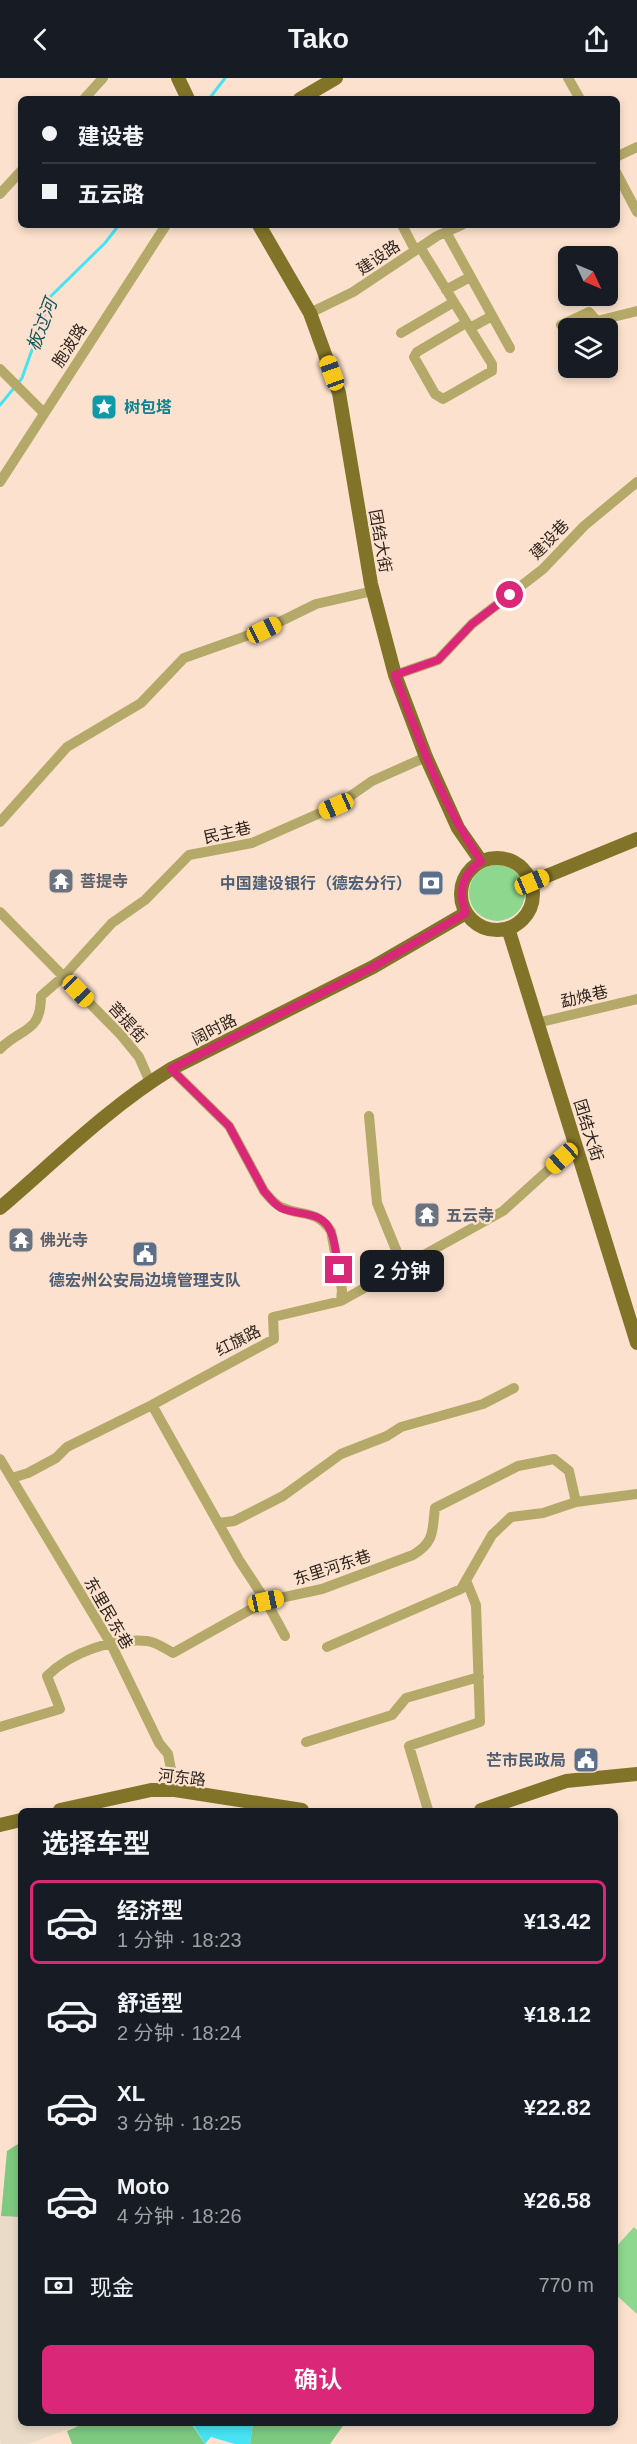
<!DOCTYPE html>
<html lang="zh">
<meta charset="utf-8">
<style>
:root{--surface:#171b24;--page:#20242c;--text:#f1f3f6;--muted:#9ea1a6;--line:#363941;--accent:#db2777}
body{margin:0;font-family:Arial,"Noto Sans SC",sans-serif;background:var(--page);color:var(--text);height:100vh;display:flex;flex-direction:column;font-size:22px;white-space:nowrap}
*{box-sizing:border-box;margin:0}
p{font-size:20px;color:var(--muted)}
.icon{flex:none;width:33px;height:33px;fill:none;stroke:currentColor;stroke-width:2;stroke-linecap:round;stroke-linejoin:round}
.map{position:relative;flex:1;overflow:hidden}
.details{position:absolute;left:18px;top:1730px;width:600px;height:618px;display:flex;flex-direction:column;background:var(--surface);border-radius:9px;box-shadow:0 3px 9px #0003}
.details>*{flex:none}
.hud{position:absolute;left:18px;top:18px;width:602px;height:132px;border-radius:9px;box-shadow:0 3px 9px #0003;display:grid;align-content:center;height:132px;padding:0 24px;background:var(--surface)}
.needle{width:39px;rotate:134deg}
.controls{position:absolute;left:558px;top:168px;display:grid;gap:12px}
.controls a{display:grid;place-items:center;width:60px;height:60px;border-radius:9px;background:var(--surface);box-shadow:0 3px 9px #0003;font-size:30px}
.end{position:absolute;width:27px;height:27px;margin:-14px;border:8px solid #db2777;background:#fff;box-shadow:0 0 0 3px #fff}
.from{border-radius:50%}
.bubble{position:absolute;height:42px;border-radius:9px;background:var(--surface);box-shadow:0 3px 9px #0003;font-size:20px;font-weight:600;line-height:42px;text-align:center}
.car{position:absolute;width:18px;height:36px;margin:-18px -9px;border-radius:8px;box-shadow:0 0 4px 2px #0007;background:linear-gradient(#f5c518 24%,#345 0 40%,#f5c518 0 76%,#345 0 86%,#f5c518 0)}
.hud b{display:flex;align-items:center;gap:21px;height:57px;font-size:22px}
.hud b+b{border-top:2px solid var(--line)}
.hud i{width:15px;height:15px;background:var(--text)}
ul{padding:0;list-style:none}
li{display:flex;align-items:center;gap:18px;height:84px;margin:0 12px 9px;padding:0 12px;border:3px solid transparent;border-radius:9px}
li div{flex:1}
li b{display:block;font-size:22px}
li em{font-style:normal;font-weight:600}
li.on{border-color:var(--accent)}
li>.icon{width:54px;height:54px;stroke-width:1.5}
h2{padding:0 24px;font-size:27px;line-height:72px}
.pay{display:flex;align-items:center;gap:15px;height:66px;padding:0 24px;font-size:22px}
.pay p{margin-inline-start:auto}
.primary-button{display:flex;gap:12px;margin-top:auto;padding:12px 24px}
.primary-button a{flex:1;height:69px;border-radius:9px;background:var(--accent);color:#fff;font-size:24px;font-weight:600;line-height:69px;text-align:center}
header{display:flex;justify-content:space-between;align-items:center;height:78px;padding:0 24px;background:var(--surface);font-size:27px;font-weight:600}
.map>svg:first-child{display:block}
.medical{fill:#e9dbc8}
.green{fill:#8dd78f}
.forest{fill:#7dc97f}
.water{fill:#46e3f4}
.lines{fill:none;stroke-linecap:round;stroke-linejoin:round}
.stream{stroke:#46e3f4;stroke-width:3}
.minor{stroke:#b5a969;stroke-width:10}
.major{stroke:#817328;stroke-width:14}
.route{stroke:#db2777;stroke-width:8}
.labels{text-anchor:middle;stroke-width:4.5;stroke-linejoin:round;paint-order:stroke}
.street-label{font-size:16px;fill:#2e241d;stroke:#fce2ce}
.culture-label{font-size:16px;font-weight:bold;fill:#0d838f;stroke:#fce2ce;text-anchor:start}
.worship-label{font-size:16px;font-weight:bold;fill:#5b616d;stroke:#fce2ce;text-anchor:start}
.service-label{font-size:16px;font-weight:bold;fill:#4e5e75;stroke:#fce2ce;text-anchor:end}
.water-label{font-size:18px;font-style:italic;fill:#15555d;stroke:#fce2ce}
</style>
<header><svg class="icon" aria-label="back" viewBox="0 0 24 24"><path d="M15 5l-7 7 7 7"/></svg>Tako<svg class="icon" aria-label="share" viewBox="0 0 24 24"><path d="M12 15V3M7 8l5-5 5 5M5 13v7h14v-7"/></svg></header>
<div class="map">
<svg width="637" height="2366" viewBox="0 0 637 2366">
<rect width="100%" height="100%" fill="#fce2ce"/>
<path class="medical" d="M0,2138L21,2139V2344L85,2345L28,2366H1L0,2361Z"/>
<path class="green" d="M469 815a28 28 0 1 1 56 0a28 28 0 1 1-56 0Z
M634,2149L637,2152V2236L615,2216V2170Z"/>
<path class="forest" d="M21,2064V2139L1,2138L7,2073Z
M85,2345H191L205,2366H72L67,2353Z
M253,2345V2344L345,2345L330,2366H250Z"/>
<path class="water" d="M192,2345C213,2347 232,2344 253,2345L250,2366H235L211,2359L205,2366Z"/>
<g class="lines">
<path class="stream" d="M209,21L225,0
M18,305L22,300L51,218L105,165L119,147
M0,327L14,310"/>
<path class="minor" d="M568,0L580,21
M84,21L103,0
M616,79L637,69
M616,94L637,134
M0,116L21,93
M402,147L415,172
M446,154L510,270
M420,169L492,286V293L443,321L435,316L414,279L417,274L466,245
M446,212L470,199
M310,235L353,214L437,158L462,147
M561,247L589,234L597,243L637,233
M470,250L492,238
M401,255L454,224
M0,291L44,335
M0,404L166,147
M395,597L438,582L472,546L543,491L584,448L637,404
M0,744L67,669L141,625L184,580L263,552L316,526L373,513
M0,834L121,957L139,979L150,1004
M537,945L637,921
M0,971C21,949 41,956 41,918L64,898L112,845L145,822L189,777L252,765L336,728L372,703L426,679
M171,991L229,1048L264,1113C269,1119 274,1126 281,1129C301,1139 315,1130 331,1153L342,1212L341,1223
M369,1038L377,1125L403,1189
M152,1327L239,1482L266,1523L285,1558
M0,1381L111,1566L159,1665L168,1676L175,1712
M12,1400L28,1395L56,1380L67,1369L152,1327L274,1261L273,1239L341,1223L503,1133L576,1067
M219,1445L234,1443L283,1418L341,1376L387,1358L401,1349L483,1326L514,1310
M327,1569L461,1511L492,1457L511,1439L543,1435L576,1424L637,1416
M0,1649L60,1631L47,1598C71,1574 113,1560 147,1563C156,1564 166,1571 173,1575L266,1523L322,1511L413,1477C435,1464 432,1453 435,1430L518,1388L554,1381L569,1393L576,1424
M306,1664L392,1637L406,1620L479,1599
M428,1732L409,1668L480,1644L476,1527L466,1502"/>
<path class="major" d="M178,0L188,21
M300,21L336,0
M259,147L310,235L339,315L371,506L395,597L426,679L458,750L481,783
M461 816a36 36 0 1 1 72 0a36 36 0 1 1-72 0Z
M532,804L637,761
M508,850L637,1265
M0,1130C55,1083 109,1029 171,991L373,889L466,835
M60,1732L151,1712H175L302,1732
M481,1732L566,1703L637,1696
M0,1747L21,1742"/>
</g>
<g class="lines">
<path class="route" d="M339,1192C336,1180 336,1166 331,1154C323,1132 298,1138 281,1130C274,1126 269,1119 264,1113L229,1048L171,991L373,889L466,835C457,813 462,797 481,783C442,726 419,662 395,597L438,582L472,546L510,517"/>
</g>
<defs>
<g id="sight-square" transform="scale(1.35)"><rect x="-9" y="-9" width="18" height="18" rx="4" fill="#0f9aa8" stroke="#fce2ce"/><path d="M0-6L1.8-2.2L6-1.7L2.9 1.2L3.7 5.4L0 3.3L-3.7 5.4L-2.9 1.2L-6-1.7L-1.8-2.2Z" fill="#fff"/></g>
<g id="temple-square" transform="scale(1.35)"><rect x="-9" y="-9" width="18" height="18" rx="4" fill="#6b7280" stroke="#fce2ce"/><path d="M0-6L5-2H3V0L6.5 2.5H4V6H1.5V3h-3V6H-4V2.5H-6.5L-3 0V-2H-5Z" fill="#fff"/></g>
<g id="bank-square" transform="scale(1.35)"><rect x="-9" y="-9" width="18" height="18" rx="4" fill="#5c6f8a" stroke="#fce2ce"/><path d="M-6-4H6V4H-6ZM0-2.3a2.3 2.3 0 1 0 0 4.6a2.3 2.3 0 1 0 0-4.6Z" fill="#fff"/></g>
<g id="civic-square" transform="scale(1.35)"><rect x="-9" y="-9" width="18" height="18" rx="4" fill="#5c6f8a" stroke="#fce2ce"/><path d="M-.6-6.5H3V-4.5H.6V-3L4-1V1h2V6H-6V1h2V-1L-.6-3ZM-1.2 2.5V6h2.4V2.5Z" fill="#fff"/></g>
</defs>
<g fill-rule="evenodd">
<use href="#sight-square" x="104" y="329"/>
<use href="#temple-square" x="61" y="803"/>
<use href="#bank-square" x="431" y="805"/>
<use href="#temple-square" x="427" y="1137"/>
<use href="#temple-square" x="21" y="1162"/>
<use href="#civic-square" x="145" y="1176"/>
<use href="#civic-square" x="586" y="1682"/>
</g>
<g class="labels">
<g class="street-label">
<text transform="translate(378 179) rotate(-34)" y="6">建设路</text>
<text transform="translate(69 267) rotate(-57)" y="6">胞波路</text>
<text transform="translate(549 461) rotate(-46)" y="6">建设巷</text>
<text transform="translate(381 463) rotate(80)" y="6">团结大街</text>
<text transform="translate(227 754) rotate(-13)" y="6">民主巷</text>
<text transform="translate(584 918) rotate(-13)" y="6">勐焕巷</text>
<text transform="translate(128 944) rotate(48)" y="6">菩提街</text>
<text transform="translate(214 951) rotate(-27)" y="6">阔时路</text>
<text transform="translate(589 1052) rotate(73)" y="6">团结大街</text>
<text transform="translate(238 1262) rotate(-27)" y="6">红旗路</text>
<text transform="translate(332 1489) rotate(-18)" y="6">东里河东巷</text>
<text transform="translate(109 1535) rotate(60)" y="6">东里民东巷</text>
<text transform="translate(182 1699) rotate(6)" y="6">河东路</text>
</g>
<g class="culture-label">
<text x="124" y="335">树包塔</text>
</g>
<g class="worship-label">
<text x="80" y="809">菩提寺</text>
<text x="446" y="1143">五云寺</text>
<text x="40" y="1168">佛光寺</text>
</g>
<g class="service-label">
<text x="412" y="811">中国建设银行（德宏分行）</text>
<text x="145" y="1208" text-anchor="middle">德宏州公安局边境管理支队</text>
<text x="566" y="1688">芒市民政局</text>
</g>
<g class="water-label">
<text transform="translate(42 247) rotate(-69)" y="6">板过河</text>
</g>
</g>
</svg>
<div class="controls">
<a><svg class="needle" viewBox="-14 -14 28 28"><path d="M0-13l5 13h-10z" fill="#e53935"/><path d="M0 13l5-13h-10z" fill="#9ea1a6"/></svg></a>
<a><svg class="icon" aria-label="layers" viewBox="0 0 24 24"><path d="M12 4l9 5-9 5-9-5zM3 14l9 5 9-5"/></svg></a>
</div>
<i class="end from" style="left:510px;top:517px"></i>
<i class="end" style="left:339px;top:1192px"></i>
<div class="bubble" style="left:360px;top:1172px;width:84px">2 分钟</div>
<i class="car" style="left:332px;top:295px;rotate:340deg"></i>
<i class="car" style="left:264px;top:552px;rotate:64deg"></i>
<i class="car" style="left:336px;top:728px;rotate:246deg"></i>
<i class="car" style="left:532px;top:804px;rotate:67deg"></i>
<i class="car" style="left:78px;top:913px;rotate:136deg"></i>
<i class="car" style="left:562px;top:1080px;rotate:228deg"></i>
<i class="car" style="left:266px;top:1523px;rotate:78deg"></i>
<div class="hud">
<b><i class="from"></i>建设巷</b>
<b><i></i>五云路</b>
</div>
<section class="details">
<h2>选择车型</h2>
<ul>
<li class="on"><svg class="icon" aria-label="car" viewBox="0 0 24 24"><path d="M5 17H2v-5l4-1 3-4h7l3 4 3 1v5h-3M9 17h6M6 11h13"/><circle cx="7" cy="17" r="2"/><circle cx="17" cy="17" r="2"/></svg><div><b>经济型</b><p>1 分钟 · 18:23</p></div><em>¥13.42</em></li>
<li><svg class="icon" aria-label="car" viewBox="0 0 24 24"><path d="M5 17H2v-5l4-1 3-4h7l3 4 3 1v5h-3M9 17h6M6 11h13"/><circle cx="7" cy="17" r="2"/><circle cx="17" cy="17" r="2"/></svg><div><b>舒适型</b><p>2 分钟 · 18:24</p></div><em>¥18.12</em></li>
<li><svg class="icon" aria-label="car" viewBox="0 0 24 24"><path d="M5 17H2v-5l4-1 3-4h7l3 4 3 1v5h-3M9 17h6M6 11h13"/><circle cx="7" cy="17" r="2"/><circle cx="17" cy="17" r="2"/></svg><div><b>XL</b><p>3 分钟 · 18:25</p></div><em>¥22.82</em></li>
<li><svg class="icon" aria-label="car" viewBox="0 0 24 24"><path d="M5 17H2v-5l4-1 3-4h7l3 4 3 1v5h-3M9 17h6M6 11h13"/><circle cx="7" cy="17" r="2"/><circle cx="17" cy="17" r="2"/></svg><div><b>Moto</b><p>4 分钟 · 18:26</p></div><em>¥26.58</em></li>
</ul>
<div class="pay"><svg class="icon" aria-label="cash" viewBox="0 0 24 24"><path d="M3 7h18v10H3z"/><circle cx="12" cy="12" r="2"/></svg>现金<p>770 m</p></div>
<div class="primary-button"><a>确认</a></div>
</section>
</div>
